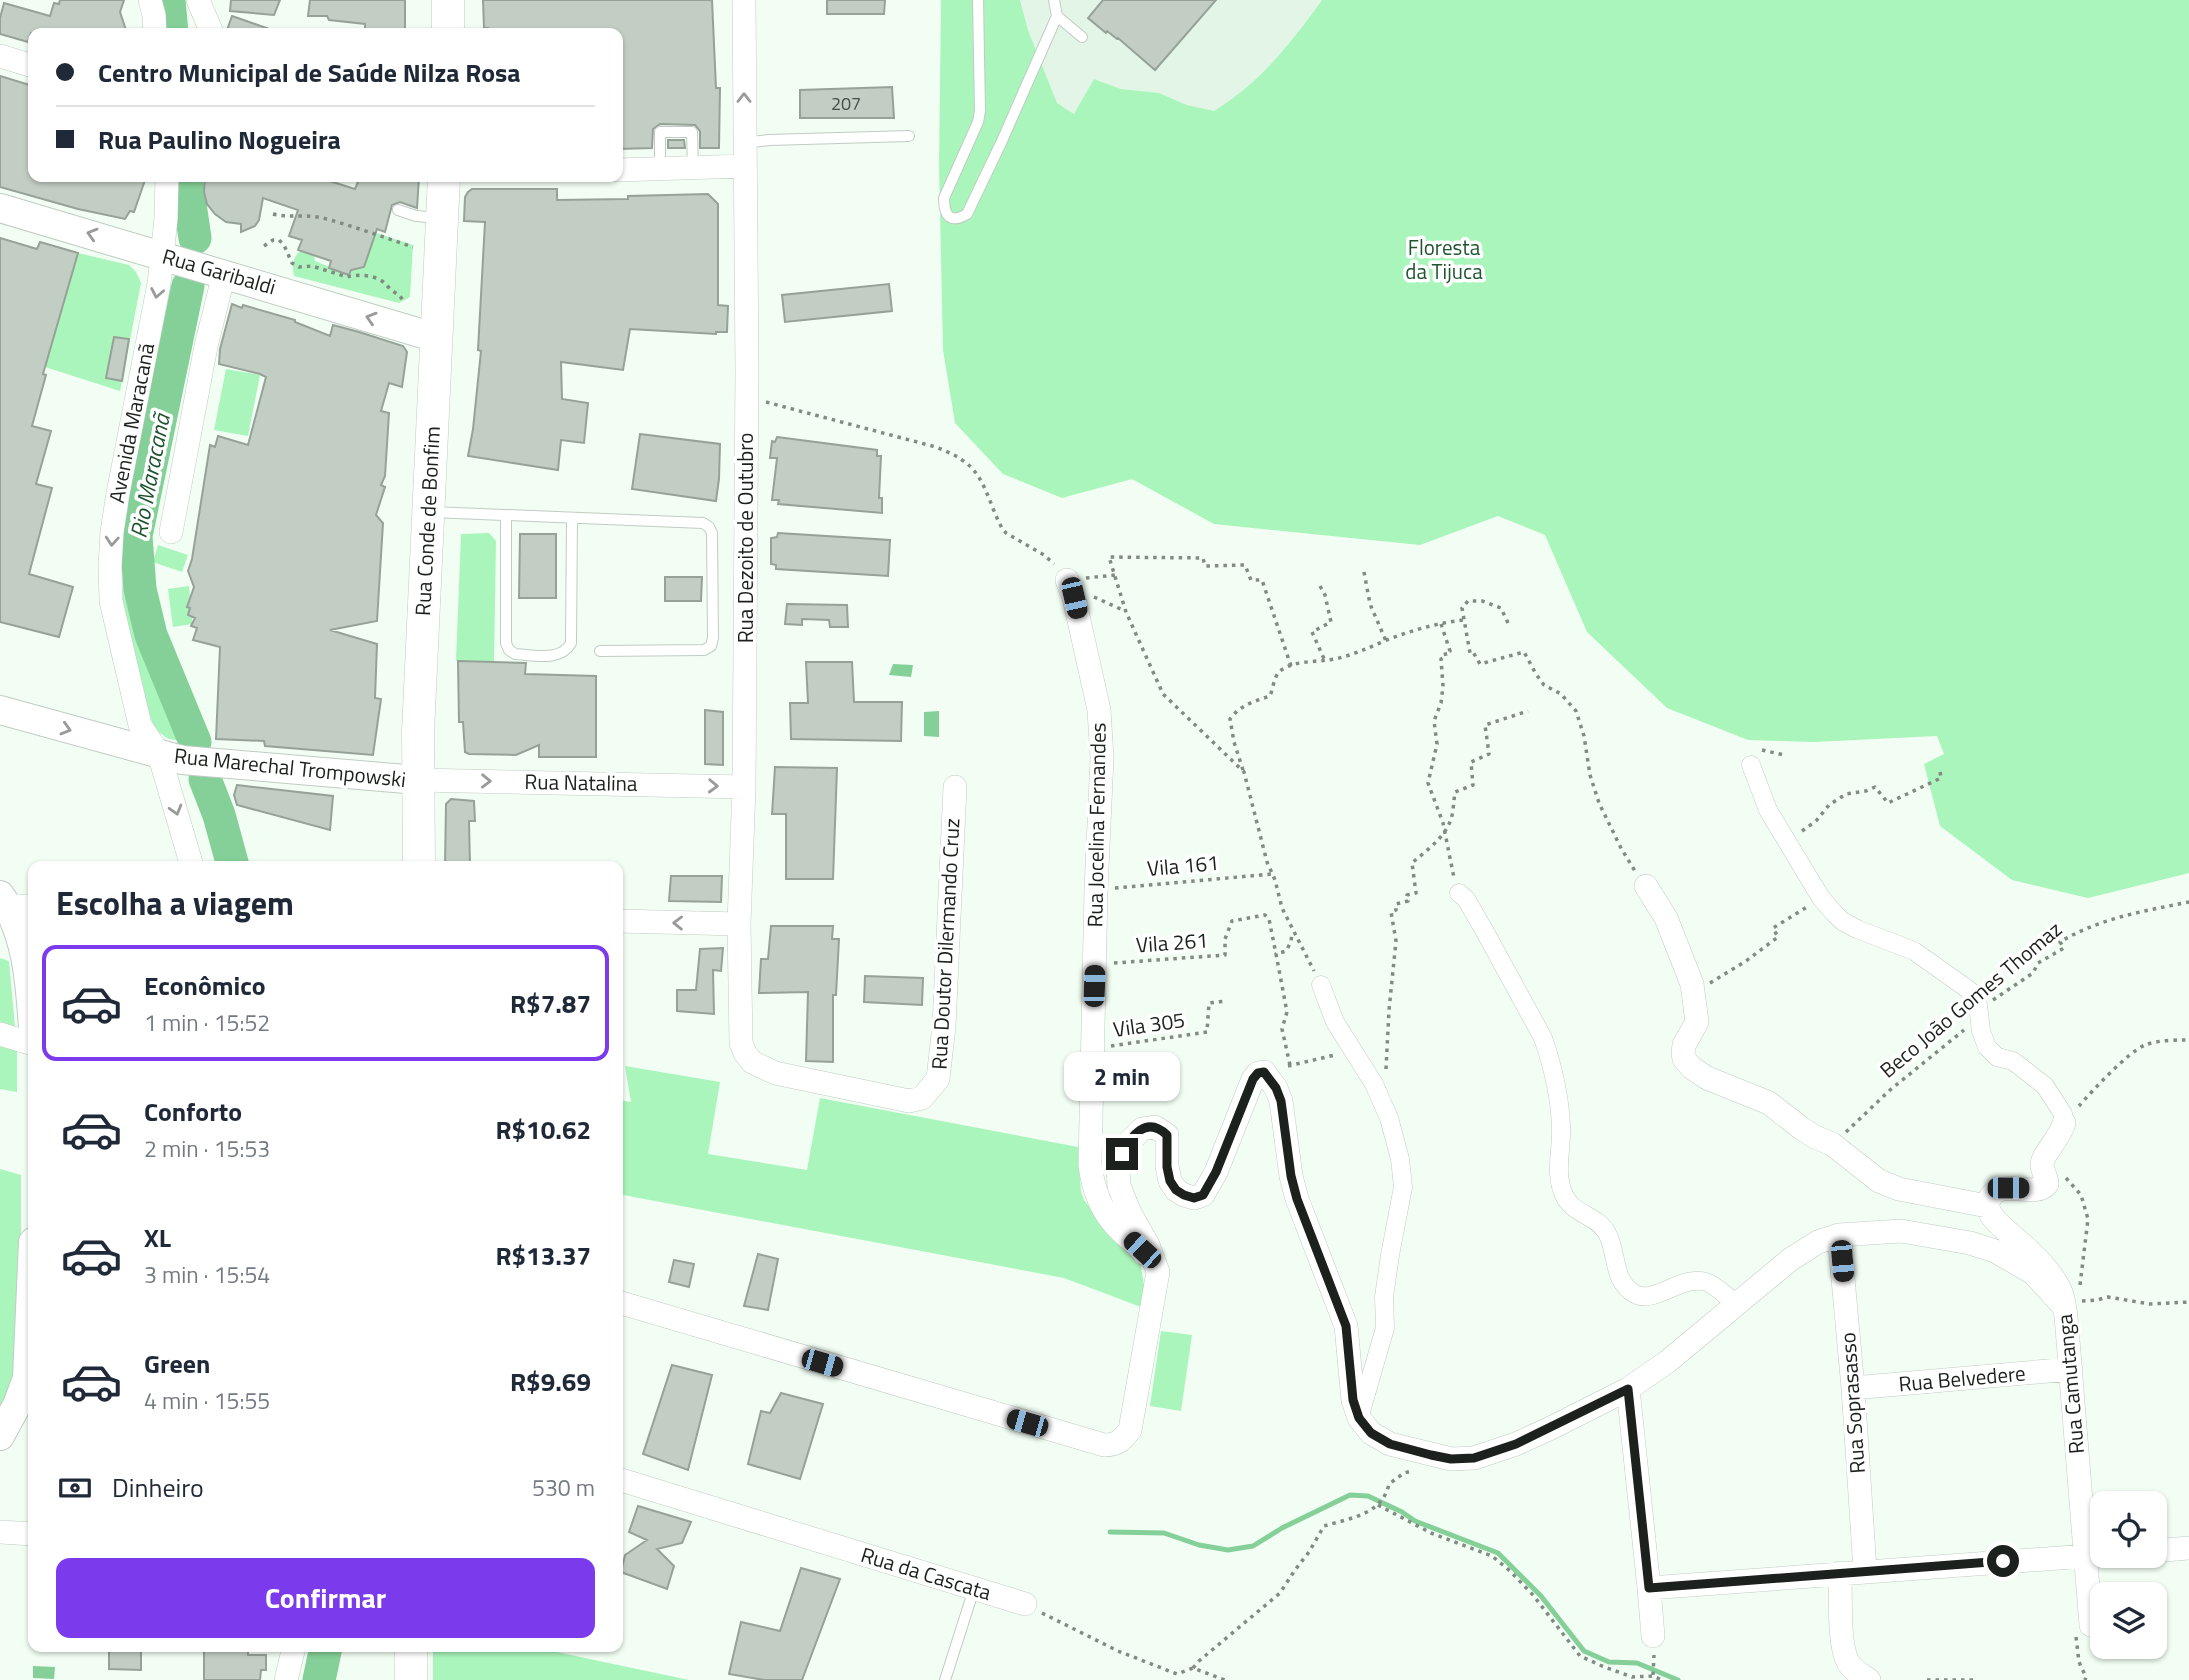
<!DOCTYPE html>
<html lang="pt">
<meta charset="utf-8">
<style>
:root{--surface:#fff;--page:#f6f6f7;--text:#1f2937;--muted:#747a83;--line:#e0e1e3;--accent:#7c3aed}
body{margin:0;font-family:"Titillium Web",sans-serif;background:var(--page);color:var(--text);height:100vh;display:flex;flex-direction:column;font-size:26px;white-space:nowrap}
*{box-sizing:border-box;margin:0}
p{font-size:23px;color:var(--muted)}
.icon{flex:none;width:38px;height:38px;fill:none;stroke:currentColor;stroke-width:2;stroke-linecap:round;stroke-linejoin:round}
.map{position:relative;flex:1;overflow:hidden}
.drawer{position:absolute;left:28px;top:861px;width:595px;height:791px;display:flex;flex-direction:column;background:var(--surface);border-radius:14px;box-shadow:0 2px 5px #0004}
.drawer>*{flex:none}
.banner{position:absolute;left:28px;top:28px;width:595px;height:154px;border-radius:14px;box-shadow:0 2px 5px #0004;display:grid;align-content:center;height:154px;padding:0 28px;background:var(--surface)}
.controls{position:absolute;left:2090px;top:1491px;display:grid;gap:14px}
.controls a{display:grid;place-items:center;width:77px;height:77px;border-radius:14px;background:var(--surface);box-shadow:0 2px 5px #0004;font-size:35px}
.end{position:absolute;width:32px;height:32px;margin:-16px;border:9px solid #1c211d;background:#fff;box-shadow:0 0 0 4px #fff}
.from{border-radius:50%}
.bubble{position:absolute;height:49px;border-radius:14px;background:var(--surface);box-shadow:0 2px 5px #0004;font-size:23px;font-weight:700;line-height:49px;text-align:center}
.car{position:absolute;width:21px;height:42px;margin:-21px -10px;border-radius:9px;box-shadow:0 0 5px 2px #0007;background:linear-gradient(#222 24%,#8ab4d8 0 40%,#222 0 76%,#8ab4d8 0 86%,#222 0)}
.banner b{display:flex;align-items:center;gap:24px;height:66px;font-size:26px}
.banner b+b{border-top:2px solid var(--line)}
.banner i{width:18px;height:18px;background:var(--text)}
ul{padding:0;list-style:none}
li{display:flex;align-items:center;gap:21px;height:116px;margin:0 14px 10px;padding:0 14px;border:4px solid transparent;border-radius:14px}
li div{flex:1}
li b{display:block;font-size:26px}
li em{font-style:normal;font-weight:700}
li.on{border-color:var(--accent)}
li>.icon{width:63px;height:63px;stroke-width:1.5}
h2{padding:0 28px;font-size:32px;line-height:84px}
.pay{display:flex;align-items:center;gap:18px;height:77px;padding:0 28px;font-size:26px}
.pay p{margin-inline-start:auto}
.button{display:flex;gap:14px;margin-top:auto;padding:14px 28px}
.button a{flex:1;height:80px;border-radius:14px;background:var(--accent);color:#fff;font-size:28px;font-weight:700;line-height:80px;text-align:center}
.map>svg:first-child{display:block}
.built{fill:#e2f5e6}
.green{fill:#aaf5bb}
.water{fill:#85d098}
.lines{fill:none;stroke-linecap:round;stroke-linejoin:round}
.stream{stroke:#85d098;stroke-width:5}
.river{stroke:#85d098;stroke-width:33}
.building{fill:#c2cec4;stroke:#96a198;stroke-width:2}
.service-casing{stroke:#c0ccc3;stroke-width:12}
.pedestrian-casing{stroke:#c0ccc3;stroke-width:19}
.minor-casing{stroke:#c0ccc3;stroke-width:24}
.tertiary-casing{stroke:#c0ccc3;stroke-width:30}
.secondary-casing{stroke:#c0ccc3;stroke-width:33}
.path{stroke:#828a83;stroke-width:3.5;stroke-dasharray:3.5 5;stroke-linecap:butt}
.service{stroke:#fff;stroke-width:10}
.pedestrian{stroke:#fff;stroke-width:18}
.minor{stroke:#fff;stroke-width:23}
.tertiary{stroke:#fff;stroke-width:28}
.secondary{stroke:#fff;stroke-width:32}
.oneway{stroke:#999b99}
.route{stroke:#1c211d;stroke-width:9}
.labels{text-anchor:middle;stroke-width:7;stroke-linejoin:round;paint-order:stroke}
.number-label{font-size:18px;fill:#464c47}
.park-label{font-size:21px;fill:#1f5530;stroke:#fff}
.street-label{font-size:21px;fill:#1c211d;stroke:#fff}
.water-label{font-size:23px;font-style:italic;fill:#1c522d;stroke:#fff}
</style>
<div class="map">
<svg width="2189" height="1680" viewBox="0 0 2189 1680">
<rect width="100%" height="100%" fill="#f2fef4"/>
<path class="built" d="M1020,0H1322L1280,56L1237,97L1214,111L1187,105L1159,93L1121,89L1095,79L1074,114L1057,103L1028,30Z"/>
<path class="green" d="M941,0H1020L1028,30L1057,103L1074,114L1094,79L1121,89L1159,93L1187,105L1214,111C1263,80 1289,45 1322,0H2189V873L2088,898L2012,880L1940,826L1924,764L1944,754L1937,736L1814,742L1748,740L1667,708L1587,632L1545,535L1498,516L1420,545L1214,524L1132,479L1062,498L1003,474L955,423L943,350L939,165Z
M373,232L413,245L410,297L399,303L294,276C292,264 292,259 300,251L314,255L315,261L349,275L351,270L358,265L364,267Z
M78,253L129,265L136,272L141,283L120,391L45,367Z
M169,284H177L151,399L145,415L139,475L128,520L129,586L140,640L183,741L169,739L154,729L131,651L123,603L122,538L124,520Z
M226,369L260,375L248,436L214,430Z
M489,533L496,541L494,662L456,661L461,534Z
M158,545L188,555L182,572L153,562Z
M189,586L190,598L187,606L190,608L188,615L192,617V624L173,627L168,589Z
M0,958L9,961L15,1027L0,1024Z
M0,1045L17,1050V1092L0,1089Z
M625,1066L720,1082L708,1154L807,1170L820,1098L1078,1147L1081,1192L1084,1200L1109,1232L1140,1261L1144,1285L1141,1307L1064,1278L618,1194V1100L631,1102Z
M0,1169L21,1175V1282L18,1370L0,1415Z
M1161,1331L1192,1335L1181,1411L1150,1406Z
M433,1647H533L689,1680H433Z"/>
<path class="water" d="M893,664L913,665L911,677L889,675Z
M939,711V737L924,736V712Z
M33,1666L55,1667L54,1679L33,1678Z"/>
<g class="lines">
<path class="stream" d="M1110,1532L1164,1533L1199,1545L1228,1550L1253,1546L1282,1528L1350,1495L1368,1496L1402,1512L1415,1521L1498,1553L1541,1596L1584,1651L1609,1662L1637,1663L1678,1680"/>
<path class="river" d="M169,0L172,33
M186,177L195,238
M188,286L136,536L140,589L151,635L195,742
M205,779L219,815L233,866
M319,1680L326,1647"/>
</g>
<path class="building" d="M60,0H124L120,12L127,33H31L28,42L0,34V18L4,3L50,16L54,3L59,4Z
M231,0H280L274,15L230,11Z
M310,0H405V33L365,32V24L329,20L327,16H308Z
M483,0H712L716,88H720L719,148H700V131L695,125L660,124L653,129L652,148L618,149V33H488V28H484Z
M827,0H885L884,14H827Z
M1103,0H1216L1155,70L1118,38L1117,39L1107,31L1106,33L1088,18Z
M232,16L275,31L274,33H226Z
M0,76L33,86V177H146L134,212L130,211L125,219L78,209L0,187Z
M892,87L894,118H800V90Z
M668,140H684L685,148H668Z
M205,177H317L355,189L360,177H419L417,208L400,202L392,205L385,232L377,229L364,267L351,270L349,275L329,268L331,261L298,250L302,240L289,236L298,210L263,198L259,220L255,226L241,232V224L226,222L215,214L207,204L204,192Z
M472,189H557V200L628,199V196L708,194L718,204V305L728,306L727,332H716V334L630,329L623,370L561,362L562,399L588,403L584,443L561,440L558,470L468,456L473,429L481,351L478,350L485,222L464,221L465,197L468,192Z
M0,238L37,249L40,242L78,253L43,374L46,375L32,426L51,431L36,484L52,488L29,574L73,587L59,637L0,622Z
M889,284L892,311L785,322L782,295Z
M232,304L242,308L243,305L295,320V322L330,336L333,325L359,332L403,346L407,352L402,387L389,383L381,411L389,413L385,476L381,485L385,487L376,515L383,523L377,621L330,630L377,644L375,698L381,699L373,755L265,746L264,741L216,739L220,647L193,640L197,628L191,626L195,618L188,615L190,608L187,607L194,587L188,571L192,559L210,445L215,447L218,436L248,445L266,377L260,374L219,364L220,349Z
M114,337L129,339L122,381L106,378Z
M640,434L720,444L719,479L716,501L632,489Z
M777,437L877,450V456H881L879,498H882V513L778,504L779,500H772L777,458H770L772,441L775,442Z
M778,533L890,540L888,576L776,569V565L771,564V538L777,537Z
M520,534H556V598H519Z
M665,577H702L701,601H665Z
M787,604L847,605L848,627H830L829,620L802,619V625L785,624Z
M458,661L526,663L525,674L596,676V757H539V745L516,755L469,754L465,752L463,722H459Z
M806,662H852L854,702H902L901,741L791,739L790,703H808Z
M705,710L723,712V765L705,764Z
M775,767L837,768L833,879H786V814H772Z
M237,785L333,796L330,830L237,805L234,795Z
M451,799L474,801L475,821H469L470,866H445L446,804Z
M671,876H722L721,902L669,901Z
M771,926H833L832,939H839L836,995H833V1062L806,1061L808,992L759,993L761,959H768Z
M723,948L721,971L713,970L714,1014L677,1011V990H696L700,949Z
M865,976L923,978L922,1005L864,1002Z
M758,1254L778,1259L768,1310L744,1306Z
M674,1260L694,1264L689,1287L669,1282Z
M672,1365L712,1375L688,1470L643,1454Z
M781,1393L823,1404L800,1479L748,1464L761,1411L770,1413Z
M638,1506L691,1522L682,1543L657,1549L674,1566L667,1589L621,1572L625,1555L647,1540L629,1532Z
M801,1568L840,1579L802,1680H764L729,1674L741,1622L780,1631Z
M109,1647H141V1670L109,1669Z
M226,1647H248V1655H266V1670H261L260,1680H204V1648L226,1649Z"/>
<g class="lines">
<g class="service-casing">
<path id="service" d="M978,0L980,111L978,122L944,198C944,216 950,224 967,214L1001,143L1057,16L1054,0
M1057,16L1082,37
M744,143L769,140L909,136
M660,169V132H692L693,168
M398,210L416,216L439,218
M431,512L703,523L709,527L712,533L713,638L711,646L704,650L600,651
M506,516V643L509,650L515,654C534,655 561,662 571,643L572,518
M945,1680L974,1589"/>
</g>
<g class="pedestrian-casing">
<path id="pedestrian" d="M1751,765L1768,810L1821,898L1834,913L1842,921L1857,929L1914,951L1969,990L1978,1005L1981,1031L1987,1047L1997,1057L2013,1061L2045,1086L2063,1114L2064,1123
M1459,893L1466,899L1484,930L1543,1038C1553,1067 1560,1095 1561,1127C1562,1150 1554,1173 1564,1195C1572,1214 1597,1215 1607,1233C1618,1253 1612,1282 1635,1294C1654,1305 1682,1274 1706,1282C1716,1285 1728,1298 1737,1304
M1321,985L1335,1022L1374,1084L1389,1118L1400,1159L1403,1187L1390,1255L1384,1297L1385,1328L1359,1418"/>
</g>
<g class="minor-casing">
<path id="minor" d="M150,0L154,15L155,33
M198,0L212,33
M744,0L747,371L744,787L739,924L741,1043L745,1053L752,1062L775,1073L909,1101L922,1098L938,1079L944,1026L955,787
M0,56L33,66
M618,170L744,166
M167,177L166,219L159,284L118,493L112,532L110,566L111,601L140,725L159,754L192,866
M171,532L206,346L224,274
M1067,580L1074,598L1099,710L1102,758L1096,890L1090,1165C1093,1188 1100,1209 1116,1226C1125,1236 1136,1243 1144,1253
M418,780L744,787
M1646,886L1666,918L1692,984L1697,1022L1684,1045L1683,1053L1684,1059L1692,1068L1707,1078L1769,1103L1801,1128L1815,1137L1832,1144L1879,1181L1899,1189L1987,1206
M8,906H33
M618,921L739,924
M0,1034L33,1044
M2064,1123C2061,1137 2041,1155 2042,1166C2043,1172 2047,1178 2047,1184C2033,1201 1995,1172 1987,1206C1992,1221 2005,1229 2016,1239C2031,1252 2051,1270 2060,1290C2065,1301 2066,1316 2067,1328L2091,1625
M1839,1235L1853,1388L1865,1570
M618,1302L1104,1445C1118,1445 1122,1440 1130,1430L1158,1272L1148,1245L1130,1213L1119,1186L1118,1169L1128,1143L1142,1129L1155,1127L1167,1135V1166L1170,1181L1176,1190L1184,1195L1194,1198L1203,1195L1216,1172L1253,1079L1258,1073L1264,1072L1276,1088L1281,1101L1291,1176L1297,1199L1346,1326L1353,1400L1359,1418L1371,1433L1390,1444L1451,1459L1474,1458L1516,1444L1553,1427L1628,1389L1667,1362L1791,1259L1818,1242L1839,1235L1901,1231L1970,1243L1995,1251L2033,1273L2064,1307
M1853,1388L2071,1369
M1628,1389L1649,1588L1653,1636
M618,1479L1025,1604
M0,1532L33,1534
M2154,1551L2189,1548
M1840,1573C1841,1595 1838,1644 1848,1662C1852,1670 1862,1675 1869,1680
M1649,1588L2100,1555
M286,1680L294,1647"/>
</g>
<g class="tertiary-casing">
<path id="tertiary" d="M0,208L437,338
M0,710L182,760L418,780
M0,895C27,933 30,983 33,1028
M0,1436L17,1405L27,1378L33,1242"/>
</g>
<g class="secondary-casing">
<path id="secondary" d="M448,0V33
M419,866L418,732L444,177
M411,1680V1647"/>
</g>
<path class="path" d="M273,214C290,218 306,214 323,218C353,226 383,237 413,247
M264,246L273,240H279L284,245L292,263L299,267L312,266L347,277C358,274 373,275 382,281C386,284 388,287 391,290C397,294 400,295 404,302
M766,402L936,447C945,451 954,454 962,460C985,474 989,505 1002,528L1006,533L1044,555L1054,564
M1364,572L1370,604L1386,641
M1086,578L1115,575
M1320,586L1325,595L1331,622L1312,632L1325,661
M1094,597L1125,611
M1508,623L1501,608L1482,601H1468L1462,608L1470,653L1473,652L1480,664L1524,652L1536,674L1544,685L1561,694L1576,711L1584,736L1590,775L1599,803L1621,848L1635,871
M1441,624L1450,651L1445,652L1446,657L1441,659L1443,686L1441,703L1434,721L1437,744L1428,783L1443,823L1454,878
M1291,666L1262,580H1251L1245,565L1205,566L1203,558L1109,557L1126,612L1163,694L1244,772L1267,862L1275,880L1282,908L1314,971
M1762,750L1784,755
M1243,770L1234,742L1230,719C1240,705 1255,701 1270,696C1273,689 1274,676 1280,671C1293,661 1312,662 1328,660C1350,657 1368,648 1389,639C1413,630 1438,623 1463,620
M1802,831L1816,821L1829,805L1846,794L1866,791L1875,787L1888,803L1941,778L1940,771
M1115,888L1272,874
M1114,963L1225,955V939L1232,921L1265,915L1269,919L1276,954
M1710,983L1746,961L1778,937L1773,928L1807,907
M1993,1000L2033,973L2038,963L2064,948L2060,942C2100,918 2144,911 2189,902
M1111,1046L1207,1032L1209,1003L1226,1001
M1290,1065L1282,1029L1287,1012L1276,954L1286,951L1291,942L1292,932
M1288,1066L1335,1055
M1386,1069L1389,1010L1396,941L1391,912L1396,910V904L1408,901L1407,895L1416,893L1412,863C1429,848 1451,834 1453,809C1454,803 1454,798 1455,792L1473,785L1471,762L1489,754L1485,725L1528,711
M2079,1106C2092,1091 2128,1052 2145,1045C2158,1040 2175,1040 2189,1040
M1846,1132L1890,1090L1964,1030
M2066,1178L2081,1195L2088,1219L2080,1285
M2082,1301L2097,1300L2108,1297L2150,1304L2189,1302
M1378,1505L1431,1533L1492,1556L1510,1571L1533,1595L1580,1656L1602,1666L1632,1677L1653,1676L1662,1680
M1042,1613L1118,1651L1177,1674L1193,1668L1225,1680
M2076,1637L2079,1662L2086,1677L2085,1680
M1193,1668L1199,1661L1280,1593L1295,1570L1309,1552L1324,1526C1350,1518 1382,1515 1389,1484L1404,1473L1412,1471
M1653,1675L1654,1655
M1927,1680H1978"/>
<use href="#service" class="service"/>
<use href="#pedestrian" class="pedestrian"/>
<use href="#minor" class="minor"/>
<use href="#tertiary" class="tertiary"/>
<use href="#secondary" class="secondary"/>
</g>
<defs><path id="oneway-chevron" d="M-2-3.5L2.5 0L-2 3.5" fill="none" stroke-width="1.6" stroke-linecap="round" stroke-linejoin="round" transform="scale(1.75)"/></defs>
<g class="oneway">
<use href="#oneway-chevron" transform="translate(744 98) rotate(-90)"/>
<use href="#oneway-chevron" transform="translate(92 234) rotate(-164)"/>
<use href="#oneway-chevron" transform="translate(157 293) rotate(101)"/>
<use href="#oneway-chevron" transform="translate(371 318) rotate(-163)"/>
<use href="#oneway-chevron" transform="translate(112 541) rotate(94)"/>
<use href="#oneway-chevron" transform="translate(66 729) rotate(16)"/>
<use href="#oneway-chevron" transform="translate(486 781) rotate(1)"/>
<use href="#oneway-chevron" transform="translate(713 786) rotate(2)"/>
<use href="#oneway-chevron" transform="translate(176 810) rotate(74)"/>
<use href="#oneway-chevron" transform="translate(678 923) rotate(-179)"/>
</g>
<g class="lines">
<path class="route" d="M1122,1154C1131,1136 1146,1115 1167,1135V1167L1170,1181L1176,1190L1184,1195L1194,1198L1203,1195L1216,1172L1253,1079L1258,1073L1264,1072L1276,1088L1281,1101L1291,1176L1297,1199L1346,1326L1353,1400L1359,1418L1371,1433L1390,1444L1431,1455L1451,1459L1474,1458L1516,1444L1628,1389L1649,1588L2003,1561"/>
</g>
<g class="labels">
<g class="number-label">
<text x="846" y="110">207</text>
</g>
<g class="park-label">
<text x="1444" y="255">Floresta<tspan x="1444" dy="24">da Tijuca</tspan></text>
</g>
<g class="street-label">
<text transform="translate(219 272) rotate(16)" y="7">Rua Garibaldi</text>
<text transform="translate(132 423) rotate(-79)" y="7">Avenida Maracanã</text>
<text transform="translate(428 521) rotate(-87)" y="7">Rua Conde de Bonfim</text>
<text transform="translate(746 538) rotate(-90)" y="7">Rua Dezoito de Outubro</text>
<text transform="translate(290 768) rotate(6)" y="7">Rua Marechal Trompowski</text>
<text transform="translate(581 783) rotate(1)" y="7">Rua Natalina</text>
<text transform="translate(1097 825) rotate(-89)" y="7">Rua Jocelina Fernandes</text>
<text transform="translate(1183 866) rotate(-5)" y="7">Vila 161</text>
<text transform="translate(1172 943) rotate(-4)" y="7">Vila 261</text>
<text transform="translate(946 944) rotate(-87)" y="7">Rua Doutor Dilermando Cruz</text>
<text transform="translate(1971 1000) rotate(-40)" y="7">Beco João Gomes Thomaz</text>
<text transform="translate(1149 1025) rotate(-8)" y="7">Vila 305</text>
<text transform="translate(1962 1379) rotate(-5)" y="7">Rua Belvedere</text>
<text transform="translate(2071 1384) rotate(-95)" y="7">Rua Camutanga</text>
<text transform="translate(1853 1403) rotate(-94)" y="7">Rua Soprasasso</text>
<text transform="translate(926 1574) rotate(17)" y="7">Rua da Cascata</text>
</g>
<g class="water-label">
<text transform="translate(150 476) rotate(-79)" y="8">Rio Maracanã</text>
</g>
</g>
</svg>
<div class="controls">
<a><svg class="icon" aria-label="locate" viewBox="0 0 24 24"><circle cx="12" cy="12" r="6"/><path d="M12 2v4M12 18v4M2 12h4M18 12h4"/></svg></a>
<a><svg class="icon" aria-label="layers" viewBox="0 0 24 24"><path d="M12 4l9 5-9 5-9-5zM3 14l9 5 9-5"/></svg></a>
</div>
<i class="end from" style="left:2003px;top:1561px"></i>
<i class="end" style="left:1122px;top:1154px"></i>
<div class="bubble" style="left:1064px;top:1052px;width:116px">2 min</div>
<i class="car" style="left:1074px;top:598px;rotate:167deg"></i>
<i class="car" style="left:1094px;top:986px;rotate:2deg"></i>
<i class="car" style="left:2008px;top:1188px;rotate:90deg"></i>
<i class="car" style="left:1142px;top:1250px;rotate:313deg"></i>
<i class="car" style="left:1842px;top:1261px;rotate:175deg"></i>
<i class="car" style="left:822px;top:1363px;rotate:106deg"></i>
<i class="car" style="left:1027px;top:1423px;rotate:286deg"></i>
<div class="banner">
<b><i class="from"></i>Centro Municipal de Saúde Nilza Rosa</b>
<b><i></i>Rua Paulino Nogueira</b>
</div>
<section class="drawer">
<h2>Escolha a viagem</h2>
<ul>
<li class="on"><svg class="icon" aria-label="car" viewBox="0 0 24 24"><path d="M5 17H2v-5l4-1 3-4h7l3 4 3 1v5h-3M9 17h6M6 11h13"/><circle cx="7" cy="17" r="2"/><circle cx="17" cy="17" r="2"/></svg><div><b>Econômico</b><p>1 min · 15:52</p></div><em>R$7.87</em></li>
<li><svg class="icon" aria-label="car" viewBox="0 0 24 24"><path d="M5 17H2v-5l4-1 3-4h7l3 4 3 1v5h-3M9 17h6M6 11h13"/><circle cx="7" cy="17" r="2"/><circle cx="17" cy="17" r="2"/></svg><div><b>Conforto</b><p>2 min · 15:53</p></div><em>R$10.62</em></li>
<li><svg class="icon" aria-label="car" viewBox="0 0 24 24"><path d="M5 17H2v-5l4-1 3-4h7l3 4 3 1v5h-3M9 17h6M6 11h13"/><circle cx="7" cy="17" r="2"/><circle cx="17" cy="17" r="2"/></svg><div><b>XL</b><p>3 min · 15:54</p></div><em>R$13.37</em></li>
<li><svg class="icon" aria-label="car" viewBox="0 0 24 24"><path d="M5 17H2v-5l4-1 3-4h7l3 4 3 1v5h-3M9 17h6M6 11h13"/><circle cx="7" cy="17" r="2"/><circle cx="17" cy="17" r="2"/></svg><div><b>Green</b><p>4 min · 15:55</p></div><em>R$9.69</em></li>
</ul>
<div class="pay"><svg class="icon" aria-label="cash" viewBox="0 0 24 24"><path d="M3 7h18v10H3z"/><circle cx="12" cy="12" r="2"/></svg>Dinheiro<p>530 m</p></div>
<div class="button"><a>Confirmar</a></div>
</section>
</div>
